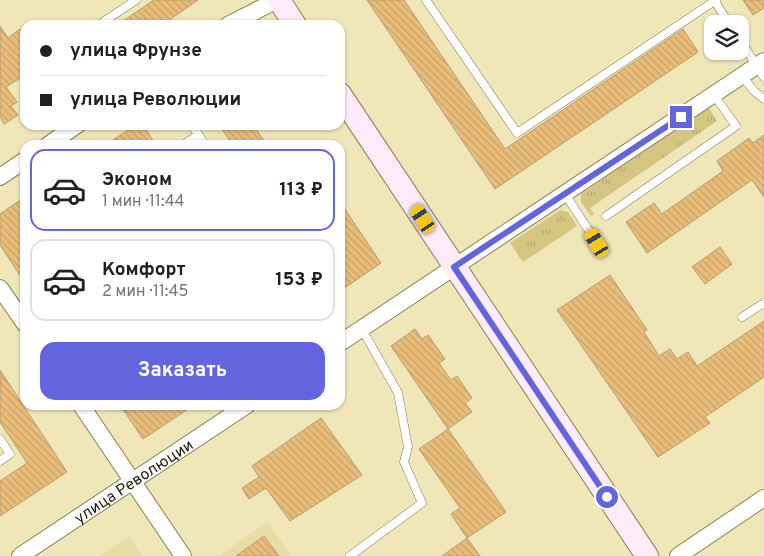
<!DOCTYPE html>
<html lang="ru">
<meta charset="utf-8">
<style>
:root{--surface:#fff;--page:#f2f2f2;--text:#202124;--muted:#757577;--line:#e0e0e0;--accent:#6265de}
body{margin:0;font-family:Overpass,sans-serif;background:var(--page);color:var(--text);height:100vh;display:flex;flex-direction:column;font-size:19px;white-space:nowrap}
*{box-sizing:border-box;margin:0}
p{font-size:16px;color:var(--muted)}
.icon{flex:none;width:28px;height:28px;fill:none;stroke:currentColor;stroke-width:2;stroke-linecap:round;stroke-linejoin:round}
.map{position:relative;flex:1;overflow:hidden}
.details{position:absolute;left:20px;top:140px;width:325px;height:270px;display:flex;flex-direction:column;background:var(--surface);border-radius:15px;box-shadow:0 1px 4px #0004}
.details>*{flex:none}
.top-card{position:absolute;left:20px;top:20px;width:325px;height:110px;border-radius:15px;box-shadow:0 1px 4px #0004;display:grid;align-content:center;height:110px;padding:0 20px;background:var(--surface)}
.controls{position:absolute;left:704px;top:15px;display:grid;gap:10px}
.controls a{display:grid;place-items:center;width:45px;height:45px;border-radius:10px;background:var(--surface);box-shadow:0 1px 4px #0004;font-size:25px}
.end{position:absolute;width:22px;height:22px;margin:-11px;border:6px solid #6265de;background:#fff;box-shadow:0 0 0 2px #fff}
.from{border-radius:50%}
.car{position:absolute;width:15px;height:30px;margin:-15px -8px;border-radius:6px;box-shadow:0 0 4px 1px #0007;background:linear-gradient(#f5c518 24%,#345 0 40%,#f5c518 0 76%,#345 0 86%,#f5c518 0)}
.top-card b{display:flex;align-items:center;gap:18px;height:48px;font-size:19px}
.top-card b+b{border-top:1px solid var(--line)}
.top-card i{width:12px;height:12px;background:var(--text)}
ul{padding:9px 0 0;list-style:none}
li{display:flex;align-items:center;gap:15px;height:82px;margin:0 10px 8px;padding:0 10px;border:2px solid var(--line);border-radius:15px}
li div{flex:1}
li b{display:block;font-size:19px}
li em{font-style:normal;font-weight:700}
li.selected{border-color:var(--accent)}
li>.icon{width:45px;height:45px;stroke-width:1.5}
.primary-button{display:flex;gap:10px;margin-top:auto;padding:10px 20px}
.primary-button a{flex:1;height:58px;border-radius:15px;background:var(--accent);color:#fff;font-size:20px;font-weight:700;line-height:58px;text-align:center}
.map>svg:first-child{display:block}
.built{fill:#e8dda7}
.grass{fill:url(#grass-tufts)}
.building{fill:url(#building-back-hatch);stroke:#b69c75}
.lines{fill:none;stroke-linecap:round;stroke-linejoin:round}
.lane-casing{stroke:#887f54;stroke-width:9}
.street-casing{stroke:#887f54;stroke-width:18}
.secondary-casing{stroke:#887f54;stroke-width:24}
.lane{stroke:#fff;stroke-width:8}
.street{stroke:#fff;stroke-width:16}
.secondary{stroke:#ffebf9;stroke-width:22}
.route{stroke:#6265de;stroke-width:6}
.labels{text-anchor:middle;stroke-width:4;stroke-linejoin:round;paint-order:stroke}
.street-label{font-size:16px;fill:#221e0d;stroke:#fff}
</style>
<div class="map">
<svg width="764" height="556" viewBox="0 0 764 556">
<defs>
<pattern id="grass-tufts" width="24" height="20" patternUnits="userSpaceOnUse" patternTransform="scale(1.25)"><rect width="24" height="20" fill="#d4c681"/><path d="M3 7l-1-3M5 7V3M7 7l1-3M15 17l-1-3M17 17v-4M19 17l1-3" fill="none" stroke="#b6aa6e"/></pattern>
<pattern id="building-back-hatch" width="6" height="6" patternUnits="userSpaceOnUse" patternTransform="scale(1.25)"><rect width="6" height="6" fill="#eabe7a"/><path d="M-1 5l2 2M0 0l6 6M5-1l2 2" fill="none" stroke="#c8a368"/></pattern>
</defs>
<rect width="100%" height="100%" fill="#f0e7b9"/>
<path class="built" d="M268,522L291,556H218Z
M129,536L142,556H99Z"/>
<path class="grass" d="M709,108L717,121L590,208L594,214L591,216L581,202V194Z
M560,210L568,212L577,226L523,262L510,243Z"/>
<path class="building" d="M154,0H198L162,25H117Z
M367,0H404L505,149L683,29L698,52L495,189Z
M743,0H764V8L753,15Z
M0,26L8,38L20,29L25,36V75L6,87L17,102L11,106L18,115L4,124L0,117Z
M136,125H143L156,145H105Z
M219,125H253L267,145H233Z
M764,135V197L752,180L647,253L626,222L654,203L662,214L723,171L717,161L749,138L753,143Z
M25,197V283L0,245V214Z
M340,202L381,263L340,291Z
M720,247L732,264L705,284L692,267Z
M610,275L647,330L644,332L659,356L670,349L677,359L688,352L697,366L764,321V377L705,417L710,423L658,457L557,310Z
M415,329L422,339L428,335L445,359L439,363L451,380L457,376L472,398L465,403L472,412L448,429L391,346Z
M0,370L67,472L0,516V481L27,463L0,422Z
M120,405H194L143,439Z
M321,418L362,475L290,521L266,488L249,499L242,488L259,477L252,466Z
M448,429L506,512L467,538L451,514L460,508L419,449Z
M264,536L279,556H236Z
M467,538L480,556H442Z"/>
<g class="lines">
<g class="lane-casing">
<path id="lane" d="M426,0L517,133L716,0
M714,0L729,24
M105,25L103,22L136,0
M740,40L764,77
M742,76L754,91L764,99
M192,125L205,145
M183,145L198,135
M565,194L597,243
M606,216L736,126L714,95
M742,317L764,303
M0,439L10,454L0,461
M350,556L422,503L404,462L408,447L398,393L362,329"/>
</g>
<g class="street-casing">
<g id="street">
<path d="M228,25L277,0"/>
<path d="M48,145L77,125"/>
<path d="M0,177L25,160"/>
<path d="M0,288L25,324"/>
<path d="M340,343L764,61"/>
<path d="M81,405L183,556"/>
<path id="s1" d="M20,556L247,405"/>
<path d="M678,556L764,498"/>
</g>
</g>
<g class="secondary-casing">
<path id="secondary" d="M279,0L295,25
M340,94L647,556"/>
</g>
<use href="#lane" class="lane"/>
<use href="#street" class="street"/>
<use href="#secondary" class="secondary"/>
</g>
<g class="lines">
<path class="route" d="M607,497L454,267L681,117"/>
</g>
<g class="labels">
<g class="street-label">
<text dy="6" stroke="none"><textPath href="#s1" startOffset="136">улица Революции</textPath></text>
</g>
</g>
</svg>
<div class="controls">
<a><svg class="icon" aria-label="layers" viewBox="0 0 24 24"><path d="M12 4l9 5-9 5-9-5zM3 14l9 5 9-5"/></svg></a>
</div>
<i class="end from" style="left:607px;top:497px"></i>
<i class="end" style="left:681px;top:117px"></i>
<i class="car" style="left:423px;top:219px;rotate:327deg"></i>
<i class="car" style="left:597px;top:243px;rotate:329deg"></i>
<div class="top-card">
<b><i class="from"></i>улица Фрунзе</b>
<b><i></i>улица Революции</b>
</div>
<section class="details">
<ul>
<li class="selected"><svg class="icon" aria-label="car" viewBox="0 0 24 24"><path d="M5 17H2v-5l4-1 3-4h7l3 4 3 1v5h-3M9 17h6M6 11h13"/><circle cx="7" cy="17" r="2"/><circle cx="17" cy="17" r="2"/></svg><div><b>Эконом</b><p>1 мин · 11:44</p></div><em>113 ₽</em></li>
<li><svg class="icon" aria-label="car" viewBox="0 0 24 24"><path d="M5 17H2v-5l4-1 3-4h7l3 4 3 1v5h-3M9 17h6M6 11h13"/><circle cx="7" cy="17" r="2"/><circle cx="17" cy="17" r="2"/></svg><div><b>Комфорт</b><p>2 мин · 11:45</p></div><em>153 ₽</em></li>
</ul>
<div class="primary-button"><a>Заказать</a></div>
</section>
</div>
